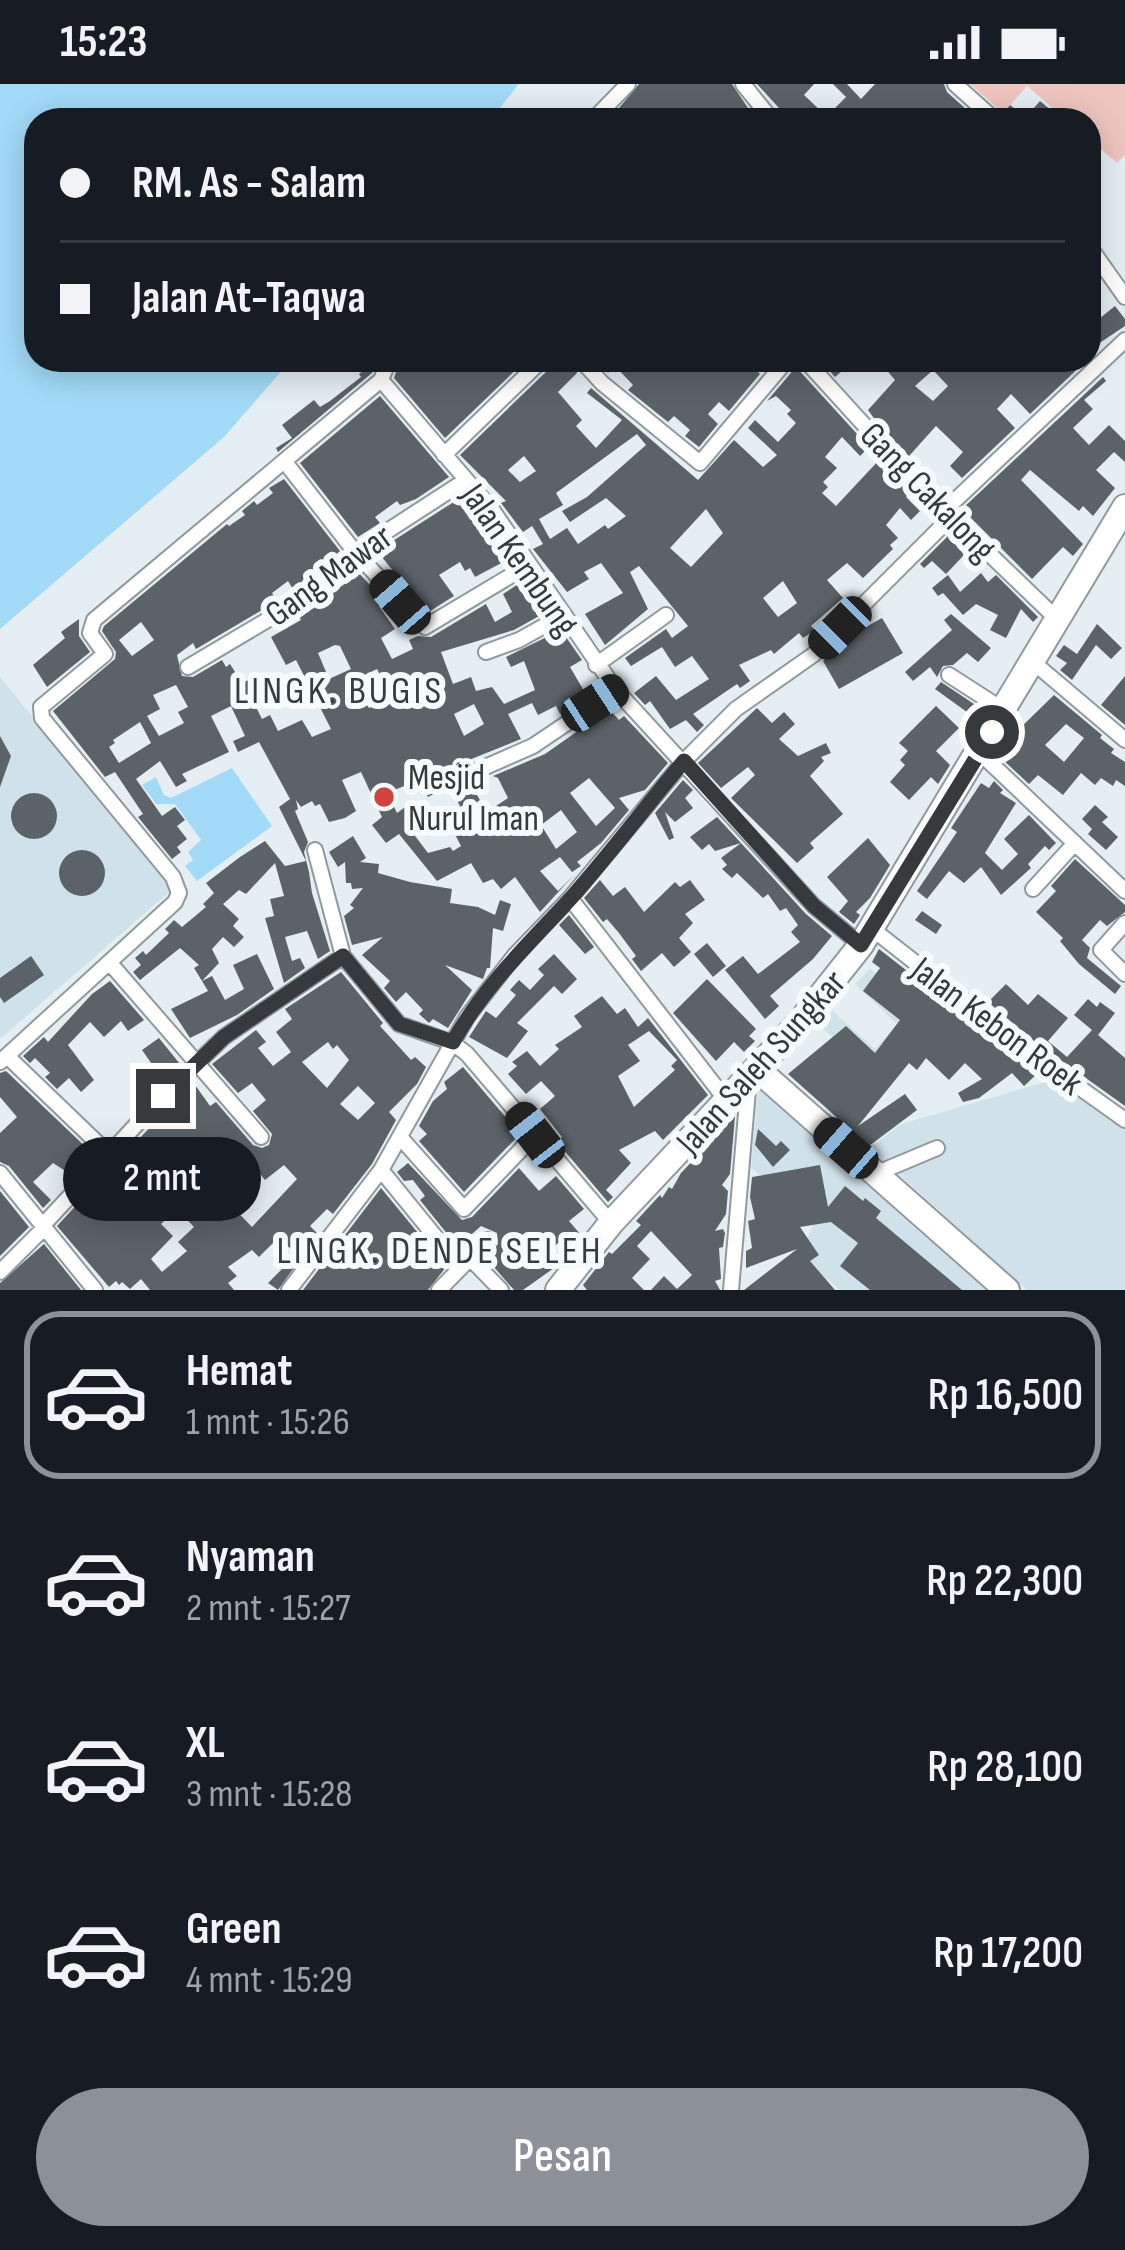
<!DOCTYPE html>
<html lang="id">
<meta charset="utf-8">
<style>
:root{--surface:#171b24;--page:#20242c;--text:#f1f3f6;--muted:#9ea1a6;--line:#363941;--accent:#8c9099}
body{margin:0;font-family:"Sofia Sans Condensed",sans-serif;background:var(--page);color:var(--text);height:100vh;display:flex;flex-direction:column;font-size:45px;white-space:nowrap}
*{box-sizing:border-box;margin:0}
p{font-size:39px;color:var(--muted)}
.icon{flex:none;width:66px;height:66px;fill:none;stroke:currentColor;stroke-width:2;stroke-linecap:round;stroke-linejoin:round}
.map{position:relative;height:1206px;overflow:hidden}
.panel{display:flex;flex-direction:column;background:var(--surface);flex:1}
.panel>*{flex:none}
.guide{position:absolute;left:24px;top:24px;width:1077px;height:264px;border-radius:36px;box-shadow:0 6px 30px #0003;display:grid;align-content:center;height:264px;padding:0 36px;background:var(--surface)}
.end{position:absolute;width:54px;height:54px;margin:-27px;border:15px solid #363a3c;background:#fff;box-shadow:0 0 0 6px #fff}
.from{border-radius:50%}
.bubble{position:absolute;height:84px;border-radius:42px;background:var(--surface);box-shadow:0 6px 30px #0003;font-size:39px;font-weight:600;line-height:84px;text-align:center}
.car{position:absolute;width:36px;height:72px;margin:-36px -18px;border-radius:15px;box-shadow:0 0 9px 3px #0007;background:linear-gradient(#222 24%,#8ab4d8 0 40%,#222 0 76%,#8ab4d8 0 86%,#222 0)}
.guide b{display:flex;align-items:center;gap:42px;height:114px;font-size:45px}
.guide b+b{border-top:3px solid var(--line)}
.guide i{width:30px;height:30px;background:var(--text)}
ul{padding:21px 0 0;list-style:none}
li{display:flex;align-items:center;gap:36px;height:168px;margin:0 24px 18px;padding:0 12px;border:6px solid transparent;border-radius:36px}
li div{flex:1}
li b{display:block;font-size:45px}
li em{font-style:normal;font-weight:600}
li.on{border-color:var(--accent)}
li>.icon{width:108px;height:108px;stroke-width:1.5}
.button{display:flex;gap:24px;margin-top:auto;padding:24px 36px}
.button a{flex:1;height:138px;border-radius:72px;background:var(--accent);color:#fff;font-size:48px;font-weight:600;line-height:138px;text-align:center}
.status{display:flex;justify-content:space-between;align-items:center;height:84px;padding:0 60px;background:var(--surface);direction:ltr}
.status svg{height:33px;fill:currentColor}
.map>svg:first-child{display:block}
.built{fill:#d1e1ea}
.green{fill:#efc5bf}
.water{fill:#a3daf7}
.building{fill:#5c6368;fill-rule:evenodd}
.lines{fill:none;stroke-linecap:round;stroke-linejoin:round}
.minor-casing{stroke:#90999d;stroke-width:18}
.trunk-casing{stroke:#90999d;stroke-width:28}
.minor{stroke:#fff;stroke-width:14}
.trunk{stroke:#fff;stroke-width:24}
.route{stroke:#363a3c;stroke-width:15}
.poi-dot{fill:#d0423b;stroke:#f6fbfe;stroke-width:4.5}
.labels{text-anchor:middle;stroke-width:12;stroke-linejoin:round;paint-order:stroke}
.street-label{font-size:36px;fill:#363a3c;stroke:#f6fbfe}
.poi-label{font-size:36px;fill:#363a3c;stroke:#f6fbfe;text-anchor:start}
.neighbourhood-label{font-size:39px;letter-spacing:3px;fill:#363d41;stroke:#f6fbfe}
</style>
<div class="status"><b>15:23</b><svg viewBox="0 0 49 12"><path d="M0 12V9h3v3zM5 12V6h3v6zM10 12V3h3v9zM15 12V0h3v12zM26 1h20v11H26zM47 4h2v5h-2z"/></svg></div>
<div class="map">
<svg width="1125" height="1206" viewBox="0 0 1125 1206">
<rect width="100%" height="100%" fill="#e5eff3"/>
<path class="built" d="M0,593L174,804L0,955Z
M870,885L936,935L880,997L820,942L833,927L875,965L897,940L855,900Z
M1059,994L1125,1043V1206H1027L870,1064L901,1040Z
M758,1004L985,1206H840L800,1172L815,1136L751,1084Z"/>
<path class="green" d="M970,0H1125V71L1117,79L1089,55V36H1067L1027,2L1003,29Z"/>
<path class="water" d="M0,0H519L490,36H36V276H291L224,353L0,545Z
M232,684L272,742L197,797L185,782L193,776L188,768L201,756L175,720H156L142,701L156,693L164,711L171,714Z"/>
<path class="building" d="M639,0H732L750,27L747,31L752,36H739L729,27L720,36H609Z
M757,0H814L804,11L823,29L815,36H790Z
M833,0H847L861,15L875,0H944L947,8L978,36H838L831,28L846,13Z
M1040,17L1063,36H1006L1004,29L1010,21L1026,33Z
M1115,222L1125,235V242L1098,260L1090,250L1099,242L1095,238Z
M367,276H377L372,289L278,368L276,364L292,354L282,341L314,316L320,323L330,317L361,293L359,290L371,281Z
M400,276H526L445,354L394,294Z
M553,276H570L577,289L558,308L582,336L576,342L596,364L622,336L587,309L591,304L698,396L734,356L763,383L777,371L748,344L755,336L778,358L796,339L787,330L791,326L776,312L767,317L796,283L869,363L860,372L842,353L825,373L837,384L823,398L828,403L822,409L836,422L880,375L913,406L906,413L920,427L911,436L900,424L886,441L898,454L890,461L893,465L863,494L847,479L827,496L843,514L811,542L815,546L803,554L799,549L774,570L771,566L739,581L750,597L740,604L737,600L693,630L704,641L697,648L686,636L670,645L650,617L645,621L634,609L656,592L676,616L709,595L692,572L675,583L662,563L631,582L625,574L666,545L672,554L688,542L639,482L630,488L648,525L605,561L585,530L623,509L601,479L584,488L589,495L567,508L533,465L543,460L532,442L523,448L501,419L506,417L460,371L550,284ZM637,350L646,361L587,413L562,427L570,438L606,414L626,432L608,445L605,441L578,460L567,444L550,455L539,435L563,421L556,409ZM524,372L536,387L520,398L508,386ZM706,425L723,449L691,483L670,464ZM783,497L797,519L778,533L763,514Z
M596,276H636L647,287L657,276H760L752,282L760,290L729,327L719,318L708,330L718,340L699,363L685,352L690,346L674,332L668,338L628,306L633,301L615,282L608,289Z
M820,276H855L835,293Z
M858,276H1087L1030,330L1011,310L997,325L1015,344L962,394L950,382L963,368L936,342L909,372L878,340L868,326L895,296L880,278L868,288ZM933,286L948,302L933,317L915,302Z
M1103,293L1106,297L1084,316L1093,325L1073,344L1089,361L1109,341L1125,357V378L1114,368L1096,386L1115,404L1093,432L1083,422L1079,427L1030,386L1021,396L1083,460L1073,472L1063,463L1032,495L962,425Z
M380,312L449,393L416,415L400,421L397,417L375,433L380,439L358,453L300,379Z
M284,395L340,467L299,504L294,507L288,497L272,509L277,517L196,565L193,559L177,571L182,592L193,593L222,576L226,583L230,580L242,599L262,590L269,606L251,613L262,635L270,631L278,647L302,636L312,653L331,645L296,576L286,581L271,553L301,536L299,533L314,524L327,509L329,511L346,499L343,495L354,484L386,518L379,522L395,545L381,554L392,575L413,565L409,556L418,552L431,553L486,520L495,538L512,528L503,510L526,495L548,527L514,546L441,568L453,600L471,593L476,607L492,603L504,620L535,606L524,577L511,583L506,573L561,546L582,576L570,583L587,612L560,630L556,622L538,631L532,619L508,630L521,655L387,709L397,729L415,716L427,732L409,744L428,769L450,763L453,767L461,762L448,737L459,730L456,725L460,722L449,702L428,713L425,708L458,684L457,697L471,701L487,728L508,714L498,694L493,692L545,670L609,625L619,636L624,632L668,679L645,706L619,714L629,726L601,759L577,778L581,782L572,788L560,773L540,787L558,807L574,791L540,828L515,793L501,805L493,795L483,799L471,779L437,797L399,750L386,759L372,741L382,733L361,688L342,696L356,727L345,734L329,738L320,720L315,722L312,717L301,723L296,716L298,725L295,727L308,758L304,768L309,788L312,809L330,867L318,875L307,847L285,853L292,877L300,874L305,884L284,899L265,834L274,832L270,815L284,812L275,779L246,810L239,806L223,820L239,835L233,842L244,853L234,863L223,853L212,865L219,879L202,897L194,884L199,881L180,864L140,896L133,888L141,881L135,874L143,867L146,871L169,849L165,845L174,836L182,843L206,823L203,820L214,809L206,799L240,773L265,757L285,782L306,777L279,723L290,715L259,658L238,668L233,657L245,652L231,622L211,632L229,668L182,690L187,697L176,703L160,677L136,695L162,732L175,723L185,736L177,742L187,755L177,763L181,768L172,775L138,733L143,730L115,688L105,693L53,627L115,575L116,568L102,547L104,542L227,440L229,442L245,431L242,427L254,417L257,421L273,409L269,404ZM141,538L154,556L132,572L119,556ZM335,561L340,562L351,585L329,595L318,569ZM377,585L383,597L400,589L406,608L369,624L350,598ZM176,601L188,623L178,628L184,639L159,652L147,632L160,625L153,611ZM474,620L484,640L464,652L454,630ZM140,638L151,659L119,679L109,663L115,659L113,656ZM589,694L615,724L596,742L570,709ZM561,726L577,748L556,765L541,741Z
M460,414L471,435L481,430L484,434L508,469L504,470L507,476L475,493L470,484L465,487L460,478L439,491L454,512L427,529L377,467Z
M949,451L964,471L946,490L932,477L924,484L920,480Z
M981,489L988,498L996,491L1038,533L1033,538L1021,525L1006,554L990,546L998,531L976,520L963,531L943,509L938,512L932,504L948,491L960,508Z
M951,530L991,564L978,578L967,569L953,581L943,582L937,593L930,583L913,597L905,588L952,546L944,536Z
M882,534L903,569L839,605L823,577L845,555Z
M79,535V552L90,568L47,603L33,581L65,554L61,548Z
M1097,540L1122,564L1111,575L1096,561L1072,596L1060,586L1067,579L1056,572L1064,561L1077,570Z
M1125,592V641L1101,621Z
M941,598L983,626L978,636L935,605Z
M1054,611L1102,651L1100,654L1114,665L1111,669L1125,678V702L1116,696L1113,702L1101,694L1095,701L1081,689L1063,711L1038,691L1029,700L1002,675L1021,655L1016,648ZM1066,640L1084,654L1064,678L1045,661Z
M936,622L959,644L936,667L950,681L938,700L931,693L909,716L890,698L905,681L900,676L908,667L899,659Z
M757,624L772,639L784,628L795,640L779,655L798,672L826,659L831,669L821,673L824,677L810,692L843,730L810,759L814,764L797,779L731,714L755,691L748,683L721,704L698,679Z
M0,652L11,672L0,703Z
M683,696L693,706L685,714L693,724L675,738L665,728L674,754L669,756L655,729Z
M994,697L1003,706L1000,709L1016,719L985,769L1002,786L1018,770L1004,755L1029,731L1056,759L1049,766L1045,762L1028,780L1031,784L1001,811L981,783L964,799L949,787L927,815L917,807L957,748L951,744L981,699L989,704Z
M11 732a23 23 0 1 1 46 0a23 23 0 1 1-46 0Z
M1095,721L1108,733L1102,738L1118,753L1106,766L1088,750L1092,745L1082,735Z
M717,733L741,759L715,767L709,760L702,766L690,753Z
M353,752L366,774L360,778L379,780L378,789L410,798L452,805L450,819L478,823L495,831L500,816L511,820L503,847L493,844L490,884H487L483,895L445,881L472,906L448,944L433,935L429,939L419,930L423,926L406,908L396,918L384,904L390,897L362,871L383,853L352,861L344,832L354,824L350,821L363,804L352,805L351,799H346L345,778L338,783L329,768Z
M868,754L890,781L870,814L856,828L860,831L854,840L839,828L848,817L827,793Z
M741,759L806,830L832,852L813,875L770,912L779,922L765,935L725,886L743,872L758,890L800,858L791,848L798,841L786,824L780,827L768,810L763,814L737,789L732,794L722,785L727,781L721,774Z
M59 789a23 23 0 1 1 46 0a23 23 0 1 1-46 0Z
M1075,775L1125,821V828L1107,842L1100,836L1082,856L1090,864L1087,874L1121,902L1115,910L1079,880L1060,857L1063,854L1036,828L1056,807L1051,802Z
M600,796L613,812L625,803L644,828L675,798L680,803L690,796L705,816L685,830L693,839L679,854L691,868L674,883L662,869L641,887L632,875L636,872L619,849L607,835L603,838L584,814Z
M922,827L942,841L936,850L915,836Z
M569,831L594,863L585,870L559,841Z
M707,859L726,882L713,893L694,870Z
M879,865L969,935L1009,973L1015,977L1018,974L1039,988L1024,1002L1012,989L979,1014L963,1018L958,1009L982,995L965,979L949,996L926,974L917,986L909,979L858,1042L905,1010L917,1026L869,1062L788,990L846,942L875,969L900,936L863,907L880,884L872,878Z
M257,870L274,905L237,931L190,954L171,925L208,907L202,897L212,892L225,916L244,905L233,881Z
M554,870L577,895L562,910L554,902L517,939L528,947L507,974L469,953L486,927L496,934L516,911L510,906L519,896L530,906L544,891L538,885Z
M31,872L44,891L4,919L0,913V894Z
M341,888L383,939L380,942L411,976L415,973L426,983L417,1000L389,1028L396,1036L372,1080L333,1130L327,1125L310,1142L318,1150L278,1206L268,1199L297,1170L278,1154L259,1173L252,1166L228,1183L237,1192L228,1199L234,1206H150L141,1195L130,1205L122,1198L119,1201L116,1197L109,1203L57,1142L123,1071L145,1093L156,1082L163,1089L178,1075L190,1088L205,1074L189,1057L181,1066L171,1055L153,1073L137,1057L193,998L210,1022L216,1018L253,1061L262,1064L269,1061L272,1050L253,1027L266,1016L252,999L238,1009L212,980L256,946L266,958L258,964L273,982L291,968L276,948L292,935L285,925ZM328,958L333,965L337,961L349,976L327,1004L302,978ZM358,1002L375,1019L358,1036L340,1020ZM284,1081L297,1095L252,1143L221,1111L235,1098L240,1103L258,1088L265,1096ZM151,1099L170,1119L153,1136L133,1116ZM177,1125L194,1143L178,1158L187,1167L162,1188L151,1175L173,1152L161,1140Z
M707,895L756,945L749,952L755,957L744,968L734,958L716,977L673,929Z
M110,897L144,936L128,947L121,937L104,953L90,938L68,961L94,996L81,1008L69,994L57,1005L45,993L50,989L35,974L30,979L23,972L44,953L48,958L92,910Z
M1006,900L1028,921L1038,910L1068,934L1048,957L1067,973L1092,946L1074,931L1088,915L1097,923L1100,918L1115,929L1098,951L1125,974V1022L1034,957L988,918Z
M602,912L617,930L625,924L638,943L648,934L708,1011L663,1056L655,1047L619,1066L631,1079L606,1106L613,1113L608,1118L557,1058L562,1053L540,1025L555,1012L541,997L526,1010L508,990L517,982L512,978L527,967L540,982L559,965L555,961L582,943L574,932ZM649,947L677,976L671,982L675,986L634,1023L618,992L640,977L628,961Z
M159,954L180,980L163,996L142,966Z
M463,983L520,1050L464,1108L419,1057L427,1050L419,1042L433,1017L447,1005L444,998Z
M6,987L93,1070L73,1092L53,1079L33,1098L51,1116L43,1124L9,1082L0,1078V1049L17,1033L0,1013V989Z
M735,1032L730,1090L722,1101L728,1107L726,1130L715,1147L723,1145L725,1149L723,1163L719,1164L721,1195L715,1197L720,1206H651L664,1192L677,1205L692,1191L651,1147L637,1162L650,1175L632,1194L644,1206H587L583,1201L609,1168L612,1170L641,1141L636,1137L660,1111L662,1114L669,1103L672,1105L681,1089Z
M758,1045L776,1062L781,1057L790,1066L773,1083L755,1061Z
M408,1079L462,1136L472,1133L519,1084L539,1107L556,1092L584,1125L569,1137L581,1151L566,1169L558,1159L544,1171L554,1184L523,1206H514L486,1174L498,1160L497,1149L481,1142L464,1157L467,1161L461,1167L420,1116L425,1112L413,1096L404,1097L397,1088Z
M820,1081L828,1123L845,1102L863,1117L865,1114L881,1127L876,1134L962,1206H870L840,1182L858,1159L831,1138L800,1143L819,1171L810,1177L835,1206H744L797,1165L746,1184V1167L752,1164L748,1137L755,1135L750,1113L752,1093Z
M381,1104L446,1183L428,1206H303Z
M0,1107L29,1143L0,1172Z
M44,1160L81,1206H0V1199Z"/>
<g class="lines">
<g class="minor-casing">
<path id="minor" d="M743,0L772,36
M955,0L995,36
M593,36L628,0
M1089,162L1125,213
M581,276L602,299L700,379L787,276
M805,276L886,365L951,427V433L1057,535
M381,296L493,427L616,606L814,822L861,861
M444,371L542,276
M285,378L355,468L425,543L527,482
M947,424L1125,256
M486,568L519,556L562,532
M1033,578L1125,656
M596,581L666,531
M188,583L306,513L355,468L466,396
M949,591L1005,627
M980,669L1125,807
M467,691L533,662L616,606
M315,766L343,872L399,940L453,959L467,970L611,1139
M1033,805L1075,759
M570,814L726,1016
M1125,839L1101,866L1125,890
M871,844L1027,966L1125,1036
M109,878L261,1053
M7,972L110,1071
M0,978L175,818L179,809L173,793L42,634L41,623L105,570L90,549L94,536L381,296L389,276
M400,1053L464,1125L535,1051
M381,1086L460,1183
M0,1089L95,1206
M875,1090L937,1064
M43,1141L163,1012L224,953L343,872
M470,1174L501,1206
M0,1188L43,1145
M289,1206L381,1086L467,933L515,871L570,814L684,677L736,625L813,571L951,433
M439,1206L488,1156
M731,1206L749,994"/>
</g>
<g class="trunk-casing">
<path id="trunk" d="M757,985L1007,1206
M558,1206L611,1139L800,938L861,861L1125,423"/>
</g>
<use href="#minor" class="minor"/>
<use href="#trunk" class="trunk"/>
</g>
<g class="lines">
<path class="route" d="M163,1012L224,953L343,872L399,940L453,958C484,902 528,861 571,814C610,770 646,722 684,677L814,822L861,861L992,648"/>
</g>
<circle class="poi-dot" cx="384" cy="713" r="12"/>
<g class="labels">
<g class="street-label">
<text transform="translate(929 407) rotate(46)" y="13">Gang Cakalong</text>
<text transform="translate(521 475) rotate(55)" y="13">Jalan Kembung</text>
<text transform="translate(328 490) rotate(-36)" y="13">Gang Mawar</text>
<text transform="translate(998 941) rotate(37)" y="13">Jalan Kebon Roek</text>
<text transform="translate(760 977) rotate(-48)" y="13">Jalan Saleh Sungkar</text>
</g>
<g class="poi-label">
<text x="408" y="705">Mesjid<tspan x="408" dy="41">Nurul Iman</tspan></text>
</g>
<g class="neighbourhood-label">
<text x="339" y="619">LINGK. BUGIS</text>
<text x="440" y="1179">LINGK. DENDE SELEH</text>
</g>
</g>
</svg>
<i class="end from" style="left:992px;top:648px"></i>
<i class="end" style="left:163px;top:1012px"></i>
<div class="bubble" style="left:63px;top:1053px;width:198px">2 mnt</div>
<i class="car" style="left:400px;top:518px;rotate:319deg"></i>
<i class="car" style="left:840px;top:544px;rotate:225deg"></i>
<i class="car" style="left:595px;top:619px;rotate:57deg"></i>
<i class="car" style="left:535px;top:1051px;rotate:322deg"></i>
<i class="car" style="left:846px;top:1064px;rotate:311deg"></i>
<div class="guide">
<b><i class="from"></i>RM. As - Salam</b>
<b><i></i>Jalan At-Taqwa</b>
</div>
</div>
<section class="panel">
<ul>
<li class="on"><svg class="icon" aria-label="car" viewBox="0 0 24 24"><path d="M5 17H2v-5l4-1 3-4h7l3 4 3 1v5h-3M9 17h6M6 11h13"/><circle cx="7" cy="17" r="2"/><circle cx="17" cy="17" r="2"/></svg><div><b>Hemat</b><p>1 mnt · 15:26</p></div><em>Rp 16,500</em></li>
<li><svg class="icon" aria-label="car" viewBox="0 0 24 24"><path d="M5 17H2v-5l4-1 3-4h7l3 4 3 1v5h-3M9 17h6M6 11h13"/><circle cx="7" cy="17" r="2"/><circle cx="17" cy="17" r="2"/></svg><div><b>Nyaman</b><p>2 mnt · 15:27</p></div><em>Rp 22,300</em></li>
<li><svg class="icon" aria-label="car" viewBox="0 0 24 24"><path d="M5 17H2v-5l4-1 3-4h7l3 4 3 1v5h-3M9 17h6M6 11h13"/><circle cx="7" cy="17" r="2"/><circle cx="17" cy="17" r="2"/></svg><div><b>XL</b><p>3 mnt · 15:28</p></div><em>Rp 28,100</em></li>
<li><svg class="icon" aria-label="car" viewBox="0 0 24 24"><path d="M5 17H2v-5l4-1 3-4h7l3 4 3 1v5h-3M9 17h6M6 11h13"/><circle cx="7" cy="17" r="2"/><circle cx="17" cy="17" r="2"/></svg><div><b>Green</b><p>4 mnt · 15:29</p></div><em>Rp 17,200</em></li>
</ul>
<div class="button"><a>Pesan</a></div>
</section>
